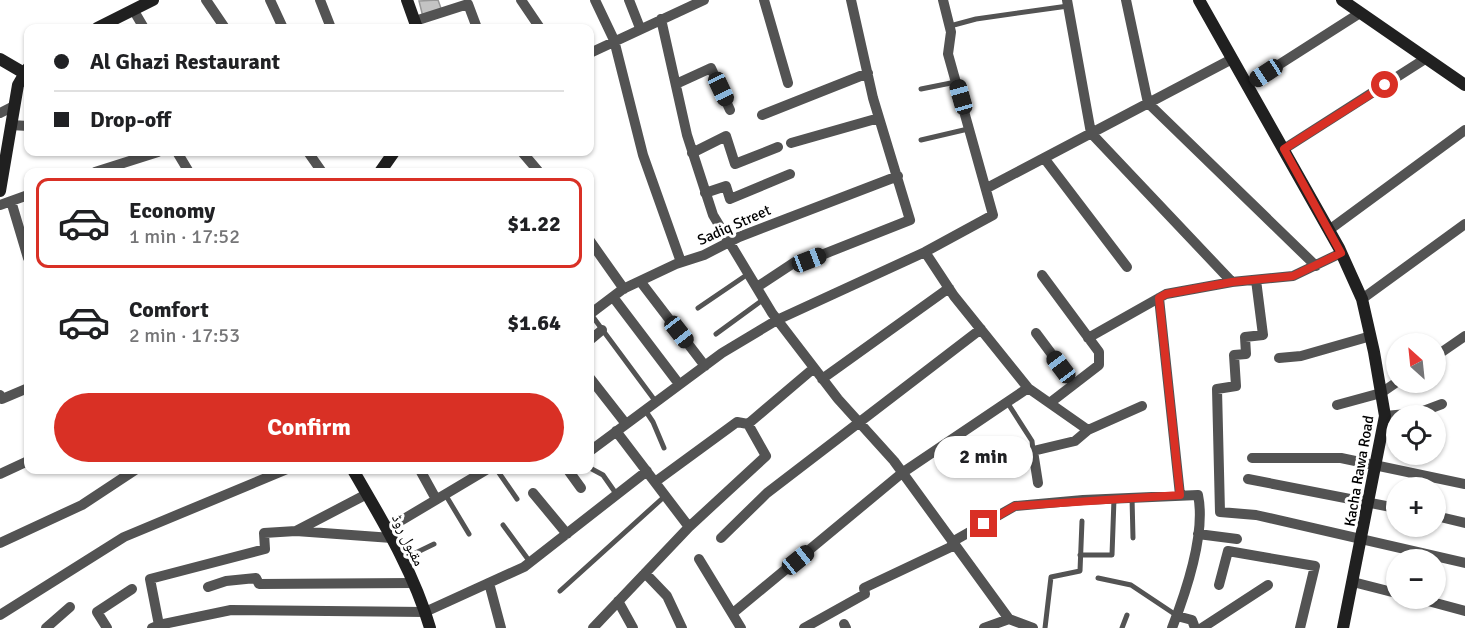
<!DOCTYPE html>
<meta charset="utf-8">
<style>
:root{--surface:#fff;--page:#f6f6f6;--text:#202124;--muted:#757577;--line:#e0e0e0;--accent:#d93025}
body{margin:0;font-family:Signika,"Noto Naskh Arabic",sans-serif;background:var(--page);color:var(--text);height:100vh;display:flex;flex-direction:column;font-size:22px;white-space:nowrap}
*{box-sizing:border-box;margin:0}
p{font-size:20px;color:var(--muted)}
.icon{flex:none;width:33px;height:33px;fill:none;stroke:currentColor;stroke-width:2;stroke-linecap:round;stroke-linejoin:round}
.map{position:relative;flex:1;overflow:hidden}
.sheet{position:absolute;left:24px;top:168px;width:570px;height:306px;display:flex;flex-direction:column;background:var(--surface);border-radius:12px;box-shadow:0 2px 4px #0004}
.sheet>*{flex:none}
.banner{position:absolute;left:24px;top:24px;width:570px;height:132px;border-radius:12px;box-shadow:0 2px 4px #0004;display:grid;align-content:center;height:132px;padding:0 30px;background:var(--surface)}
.needle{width:39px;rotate:333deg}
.buttons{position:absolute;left:1386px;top:333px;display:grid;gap:12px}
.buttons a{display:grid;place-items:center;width:60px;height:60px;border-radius:50%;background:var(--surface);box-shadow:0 2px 4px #0004;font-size:30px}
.end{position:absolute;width:27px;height:27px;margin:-14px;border:8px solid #d93025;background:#fff;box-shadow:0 0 0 3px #fff}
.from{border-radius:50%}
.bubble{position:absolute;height:42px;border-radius:21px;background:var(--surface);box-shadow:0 2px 4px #0004;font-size:20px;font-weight:700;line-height:42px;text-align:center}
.car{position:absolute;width:18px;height:36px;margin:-18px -9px;border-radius:8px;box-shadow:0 0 4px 2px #0007;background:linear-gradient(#222 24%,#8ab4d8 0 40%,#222 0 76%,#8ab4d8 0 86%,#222 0)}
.banner b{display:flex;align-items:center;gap:21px;height:57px;font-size:22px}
.banner b+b{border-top:2px solid var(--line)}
.banner i{width:15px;height:15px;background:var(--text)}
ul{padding:10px 0 0;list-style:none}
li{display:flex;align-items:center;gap:18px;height:90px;margin:0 12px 9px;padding:0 18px;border:3px solid transparent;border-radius:12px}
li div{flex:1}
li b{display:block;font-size:22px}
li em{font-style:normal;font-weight:700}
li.current{border-color:var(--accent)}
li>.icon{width:54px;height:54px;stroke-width:1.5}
.cta{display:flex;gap:12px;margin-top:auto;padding:12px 30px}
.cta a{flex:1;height:69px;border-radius:36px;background:var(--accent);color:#fff;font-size:24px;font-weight:700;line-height:69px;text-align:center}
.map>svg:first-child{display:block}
.building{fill:#c3c3c3;stroke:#979797;stroke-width:1.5}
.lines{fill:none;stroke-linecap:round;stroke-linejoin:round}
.lane{stroke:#535353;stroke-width:5}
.street{stroke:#535353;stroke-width:10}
.secondary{stroke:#202020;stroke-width:12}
.route{stroke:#d93025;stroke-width:8}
.labels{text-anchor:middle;stroke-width:6;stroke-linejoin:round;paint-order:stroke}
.street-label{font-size:15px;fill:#000;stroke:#fff}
</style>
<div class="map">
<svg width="1465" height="628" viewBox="0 0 1465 628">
<rect width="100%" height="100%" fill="#fff"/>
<path class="building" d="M438,0L442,11L423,17L419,1Z"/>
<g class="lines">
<path class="lane" d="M950,26L976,19L1068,6
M921,89L956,82
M921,140L968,129
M698,308L748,274
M590,313L656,402
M716,334L764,299
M1007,402L1032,441L1033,450
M645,410L653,422L664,448
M590,468L603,475L617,495
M497,470L517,499
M445,494L469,534
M1132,497L1133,538
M503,525L530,562
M1080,555H1112L1114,499
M403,559L434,544
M1098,578L1131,585L1176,615
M560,591L665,496
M1045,628L1051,577L1080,571L1082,521
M1122,628L1127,615"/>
<path class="street" d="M206,0L225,28
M270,0L283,28
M320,0L331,28
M521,0L540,28
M595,0L614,40L643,155L681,262
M629,0L640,28
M764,0L788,83
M1067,0L1091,133L1232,282
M1126,0L1148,103L1316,266
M134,11L144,28
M661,19L687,135L713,215L772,313L838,399L894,461L1009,619
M415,21L468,4L477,28
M590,53L704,0
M676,84L711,68L730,110
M1247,85L1360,13
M0,113L14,106
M762,115L868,73
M11,125L28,126
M791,143L879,118
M1284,149L1425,59
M177,152L189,172
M308,152L322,172
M522,152L539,172
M692,153L726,136L735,164L778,147
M1044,158L1127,267
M95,172L158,152
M987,188L1232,59
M705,193L726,186L730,199L790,174
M11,201L28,258
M0,205L28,195
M1329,230L1465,130
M590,241L624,289
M925,252L954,296L1028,388L1088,430L1142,406
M1042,275L1099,352V365L1051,402
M1256,280L1263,335L1245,337L1246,354L1234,355L1236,386L1217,389L1220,512L1256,515L1465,563
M640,281L705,366
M757,287L795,262L809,260L910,220L873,98L851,0
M613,297L679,384
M1159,298L1180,495
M1362,299L1465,224
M590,314L623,289L676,264L704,255L739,237L898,176
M1036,333L1074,384
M1088,338L1166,294L1232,282L1293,276L1341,253
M590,340L602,330
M1436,356L1465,336
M1279,358L1301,356L1371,336
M590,378L626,424
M822,379L949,288
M0,395L2,399L28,388
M1337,405L1381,393L1397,382
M1385,416L1418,413L1442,404
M590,451L722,353L777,320L925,252L993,215L948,54L951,32L943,0
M1252,458H1341L1465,484
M420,470L436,499
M568,470L581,488
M0,474L28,461
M1248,479L1396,508
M655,482L737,422L748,424
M1038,483L1033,451L1075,441L1088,430
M533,493L567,534
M1436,516L1465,523
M689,527L766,456L748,424L814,368
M387,529L486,470
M296,531L392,538
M1198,534L1237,539
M721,538L767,493L981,329
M952,542L1015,506L1083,500L1198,495C1206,533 1186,592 1172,628
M0,543L82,505L135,470
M699,559L741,628
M645,573L667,596L682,628
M1353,582L1396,593
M489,583L501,628
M1219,585L1228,551L1315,566L1300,628
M208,587L226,581L256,578L259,584L412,583
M1417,598L1465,611
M618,601L633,628
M733,613L902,473L1028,388
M0,615L124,537L285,470
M1177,616L1192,620L1195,628
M844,624L846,628
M159,625L231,610L425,612L524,567L647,471
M46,628L70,607
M107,628L97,612L132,589
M152,628L159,625L150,579L265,549L264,533L296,531L367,494
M593,628L689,527L616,431
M804,628L865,594L864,588L955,545
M984,628L1009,619L1033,628
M1202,628L1268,585"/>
<path class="secondary" d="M407,0L417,28
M1199,0L1339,248L1362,299L1374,352L1385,416L1343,628
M1342,0L1465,85
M97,28L153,0
M0,59L24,73
M380,172L394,152
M0,191L18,85L28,68
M353,470C382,520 414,572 430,628"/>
</g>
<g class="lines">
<path class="route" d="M984,524L1015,506L1180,495L1159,298L1166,294L1232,282L1293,276L1341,253L1284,149L1385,85"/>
</g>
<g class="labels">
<g class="street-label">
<text transform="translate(734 225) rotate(-24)" y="5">Sadiq Street</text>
<text transform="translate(1359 471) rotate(-80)" y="5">Kacha Rawa Road</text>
<text transform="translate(408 540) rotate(64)" y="5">مقبول روڈ</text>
</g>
</g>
</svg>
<div class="buttons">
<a><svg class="needle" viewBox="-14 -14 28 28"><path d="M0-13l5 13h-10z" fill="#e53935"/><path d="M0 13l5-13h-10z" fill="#757577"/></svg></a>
<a><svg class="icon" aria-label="locate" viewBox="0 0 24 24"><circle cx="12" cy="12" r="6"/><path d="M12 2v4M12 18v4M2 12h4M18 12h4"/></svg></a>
<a>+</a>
<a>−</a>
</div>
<i class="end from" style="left:1385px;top:85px"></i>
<i class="end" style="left:984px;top:524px"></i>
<div class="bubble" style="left:934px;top:436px;width:99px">2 min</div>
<i class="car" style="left:1266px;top:73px;rotate:237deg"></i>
<i class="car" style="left:721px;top:89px;rotate:155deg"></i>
<i class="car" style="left:961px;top:97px;rotate:344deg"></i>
<i class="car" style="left:809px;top:260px;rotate:69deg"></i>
<i class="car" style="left:679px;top:332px;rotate:142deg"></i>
<i class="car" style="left:1061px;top:367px;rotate:323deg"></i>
<i class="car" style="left:798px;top:560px;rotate:51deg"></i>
<div class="banner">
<b><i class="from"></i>Al Ghazi Restaurant</b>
<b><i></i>Drop-off</b>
</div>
<section class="sheet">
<ul>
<li class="current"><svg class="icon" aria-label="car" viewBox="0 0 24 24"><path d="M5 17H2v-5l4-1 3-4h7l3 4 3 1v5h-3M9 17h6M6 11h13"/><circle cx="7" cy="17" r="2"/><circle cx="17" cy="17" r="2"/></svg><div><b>Economy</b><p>1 min · 17:52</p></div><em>$1.22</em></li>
<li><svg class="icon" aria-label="car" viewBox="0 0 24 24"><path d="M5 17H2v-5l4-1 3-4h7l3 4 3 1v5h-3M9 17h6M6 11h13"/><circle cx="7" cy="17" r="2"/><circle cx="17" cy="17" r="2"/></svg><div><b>Comfort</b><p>2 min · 17:53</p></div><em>$1.64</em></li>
</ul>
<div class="cta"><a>Confirm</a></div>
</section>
</div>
